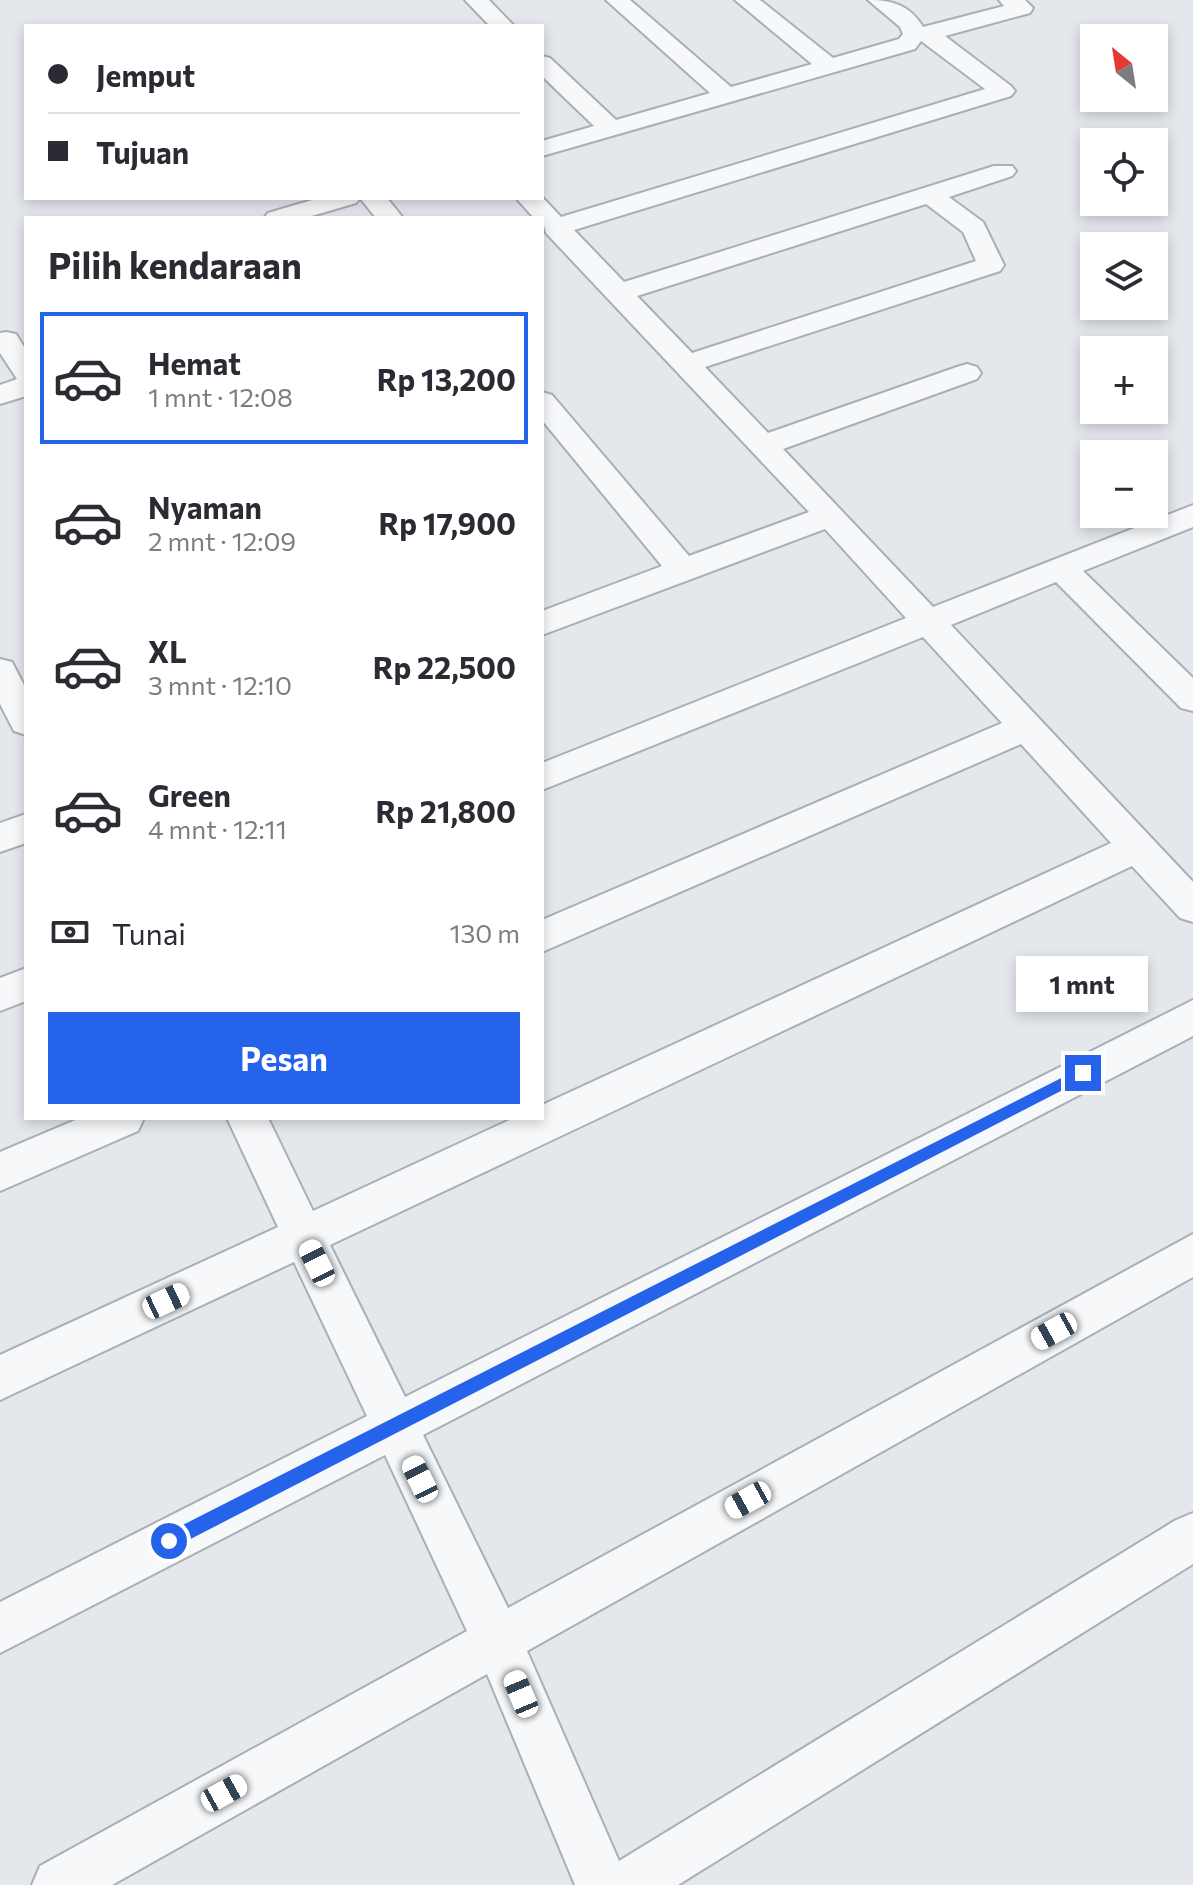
<!DOCTYPE html>
<html lang="id">
<meta charset="utf-8">
<style>
:root{--surface:#fff;--page:#f7f7f7;--text:#2b2b33;--muted:#7c7c81;--line:#e1e1e2;--accent:#2563eb}
body{margin:0;font-family:Commissioner,sans-serif;background:var(--page);color:var(--text);height:100vh;display:flex;flex-direction:column;font-size:30px;white-space:nowrap}
*{box-sizing:border-box;margin:0}
p{font-size:26px;color:var(--muted)}
.icon{flex:none;width:44px;height:44px;fill:none;stroke:currentColor;stroke-width:2;stroke-linecap:round;stroke-linejoin:round}
.map{position:relative;flex:1;overflow:hidden}
.panel{position:absolute;left:24px;top:216px;width:520px;height:904px;display:flex;flex-direction:column;background:var(--surface);border-radius:0px;box-shadow:0 4px 12px #0003}
.panel>*{flex:none}
.hud{position:absolute;left:24px;top:24px;width:520px;height:176px;border-radius:0px;box-shadow:0 4px 12px #0003;display:grid;align-content:center;height:176px;padding:0 24px;background:var(--surface)}
.needle{width:52px;rotate:330deg}
.fabs{position:absolute;left:1080px;top:24px;display:grid;gap:16px}
.fabs a{display:grid;place-items:center;width:88px;height:88px;border-radius:0px;background:var(--surface);box-shadow:0 4px 12px #0003;font-size:40px}
.end{position:absolute;width:36px;height:36px;margin:-18px;border:10px solid #2563eb;background:#fff;box-shadow:0 0 0 4px #fff}
.from{border-radius:50%}
.bubble{position:absolute;height:56px;border-radius:0px;background:var(--surface);box-shadow:0 4px 12px #0003;font-size:26px;font-weight:700;line-height:56px;text-align:center}
.car{position:absolute;width:24px;height:48px;margin:-24px -12px;border-radius:10px;box-shadow:0 0 6px 2px #0007;background:linear-gradient(#fff 24%,#345 0 40%,#fff 0 76%,#345 0 86%,#fff 0)}
.hud b{display:flex;align-items:center;gap:28px;height:76px;font-size:30px}
.hud b+b{border-top:2px solid var(--line)}
.hud i{width:20px;height:20px;background:var(--text)}
ul{padding:0;list-style:none}
li{display:flex;align-items:center;gap:24px;height:132px;margin:0 16px 12px;padding:0 8px;border:4px solid transparent;border-radius:0px}
li div{flex:1}
li b{display:block;font-size:30px}
li em{font-style:normal;font-weight:700}
li.on{border-color:var(--accent)}
li>.icon{width:72px;height:72px;stroke-width:1.5}
h2{padding:0 24px;font-size:36px;line-height:96px}
.pay{display:flex;align-items:center;gap:20px;height:88px;padding:0 24px;font-size:30px}
.pay p{margin-inline-start:auto}
.primary-button{display:flex;gap:16px;margin-top:auto;padding:16px 24px}
.primary-button a{flex:1;height:92px;border-radius:0px;background:var(--accent);color:#fff;font-size:32px;font-weight:700;line-height:92px;text-align:center}
.map>svg:first-child{display:block}
.lines{fill:none;stroke-linecap:round;stroke-linejoin:round}
.minor-casing{stroke:#a9aeb7;stroke-width:4}
.minor{fill:#f7f8fa;fill-rule:evenodd}
.route{fill:#2563eb}
</style>
<div class="map">
<svg width="1193" height="1885" viewBox="0 0 1193 1885">
<rect width="100%" height="100%" fill="#e4e7ec"/>
<g class="lines">
<g class="minor-casing">
<path id="minor" d="M465,0H489L514,26H490Z
M606,0H630L731,87L812,64L735,0H760L833,58L899,39L903,34L900,27L868,0C892,0 910,5 923,27L1004,6L999,0H1025L1033,8L1030,13L945,36L1011,86L1015,91L1011,96L574,230L624,282L994,166H1012L1016,171L1012,176L949,197L983,222L1004,265L1000,271L705,367L768,433L957,367L967,364L977,367L981,373L977,379L783,449L933,607L1193,505V527L1083,571L1193,678V711L1181,708L1056,582L951,625L1193,882V922L1180,918L1132,866L330,1245L405,1397L1193,1000V1036L423,1435L508,1608L1193,1234V1277L527,1651L619,1861L1176,1520L1193,1513V1564L678,1885H575L487,1674L112,1885H32L40,1866L467,1631L385,1455L0,1653V1602L367,1416L294,1262L0,1400V1355L278,1227L227,1118H268L313,1211L514,1118H542V1105L1111,843L1021,744L542,952V920L1002,723L923,637L542,790V763L906,618L825,529L542,635V611L662,566L542,420V392L552,395L689,556L809,512L546,233L542,218H534L516,198L542,197L561,217L985,89L921,41L915,49L542,156V141L594,126L542,76V56L550,58L616,120L710,93ZM926,204L963,232L976,261L692,353L637,296Z
M319,198H360L356,203L305,218H264L268,213Z
M360,198H387L403,218H376Z
M6,332L16,334L26,350V396L0,404V385L17,379L0,353V333Z
M0,659L12,662L26,689V735L14,731L0,704Z
M26,814V843L0,852V823Z
M26,968V1001L0,1011V978Z
M80,1118H144L138,1131L0,1191V1152Z"/>
</g>
<use href="#minor" class="minor"/>
</g>
<path class="route" d="M1083,1067L1088,1069V1077L175,1547L169,1549L163,1547L161,1541L163,1535Z"/>
</svg>
<div class="fabs">
<a><svg class="needle" viewBox="-14 -14 28 28"><path d="M0-13l5 13h-10z" fill="#e53935"/><path d="M0 13l5-13h-10z" fill="#7c7c81"/></svg></a>
<a><svg class="icon" aria-label="locate" viewBox="0 0 24 24"><circle cx="12" cy="12" r="6"/><path d="M12 2v4M12 18v4M2 12h4M18 12h4"/></svg></a>
<a><svg class="icon" aria-label="layers" viewBox="0 0 24 24"><path d="M12 4l9 5-9 5-9-5zM3 14l9 5 9-5"/></svg></a>
<a>+</a>
<a>−</a>
</div>
<i class="end from" style="left:169px;top:1541px"></i>
<i class="end" style="left:1083px;top:1073px"></i>
<div class="bubble" style="left:1016px;top:956px;width:132px">1 mnt</div>
<i class="car" style="left:317px;top:1263px;rotate:334deg"></i>
<i class="car" style="left:166px;top:1301px;rotate:65deg"></i>
<i class="car" style="left:1054px;top:1331px;rotate:241deg"></i>
<i class="car" style="left:420px;top:1479px;rotate:334deg"></i>
<i class="car" style="left:748px;top:1500px;rotate:241deg"></i>
<i class="car" style="left:521px;top:1694px;rotate:337deg"></i>
<i class="car" style="left:224px;top:1793px;rotate:61deg"></i>
<div class="hud">
<b><i class="from"></i>Jemput</b>
<b><i></i>Tujuan</b>
</div>
<section class="panel">
<h2>Pilih kendaraan</h2>
<ul>
<li class="on"><svg class="icon" aria-label="car" viewBox="0 0 24 24"><path d="M5 17H2v-5l4-1 3-4h7l3 4 3 1v5h-3M9 17h6M6 11h13"/><circle cx="7" cy="17" r="2"/><circle cx="17" cy="17" r="2"/></svg><div><b>Hemat</b><p>1 mnt · 12:08</p></div><em>Rp 13,200</em></li>
<li><svg class="icon" aria-label="car" viewBox="0 0 24 24"><path d="M5 17H2v-5l4-1 3-4h7l3 4 3 1v5h-3M9 17h6M6 11h13"/><circle cx="7" cy="17" r="2"/><circle cx="17" cy="17" r="2"/></svg><div><b>Nyaman</b><p>2 mnt · 12:09</p></div><em>Rp 17,900</em></li>
<li><svg class="icon" aria-label="car" viewBox="0 0 24 24"><path d="M5 17H2v-5l4-1 3-4h7l3 4 3 1v5h-3M9 17h6M6 11h13"/><circle cx="7" cy="17" r="2"/><circle cx="17" cy="17" r="2"/></svg><div><b>XL</b><p>3 mnt · 12:10</p></div><em>Rp 22,500</em></li>
<li><svg class="icon" aria-label="car" viewBox="0 0 24 24"><path d="M5 17H2v-5l4-1 3-4h7l3 4 3 1v5h-3M9 17h6M6 11h13"/><circle cx="7" cy="17" r="2"/><circle cx="17" cy="17" r="2"/></svg><div><b>Green</b><p>4 mnt · 12:11</p></div><em>Rp 21,800</em></li>
</ul>
<div class="pay"><svg class="icon" aria-label="cash" viewBox="0 0 24 24"><path d="M3 7h18v10H3z"/><circle cx="12" cy="12" r="2"/></svg>Tunai<p>130 m</p></div>
<div class="primary-button"><a>Pesan</a></div>
</section>
</div>
